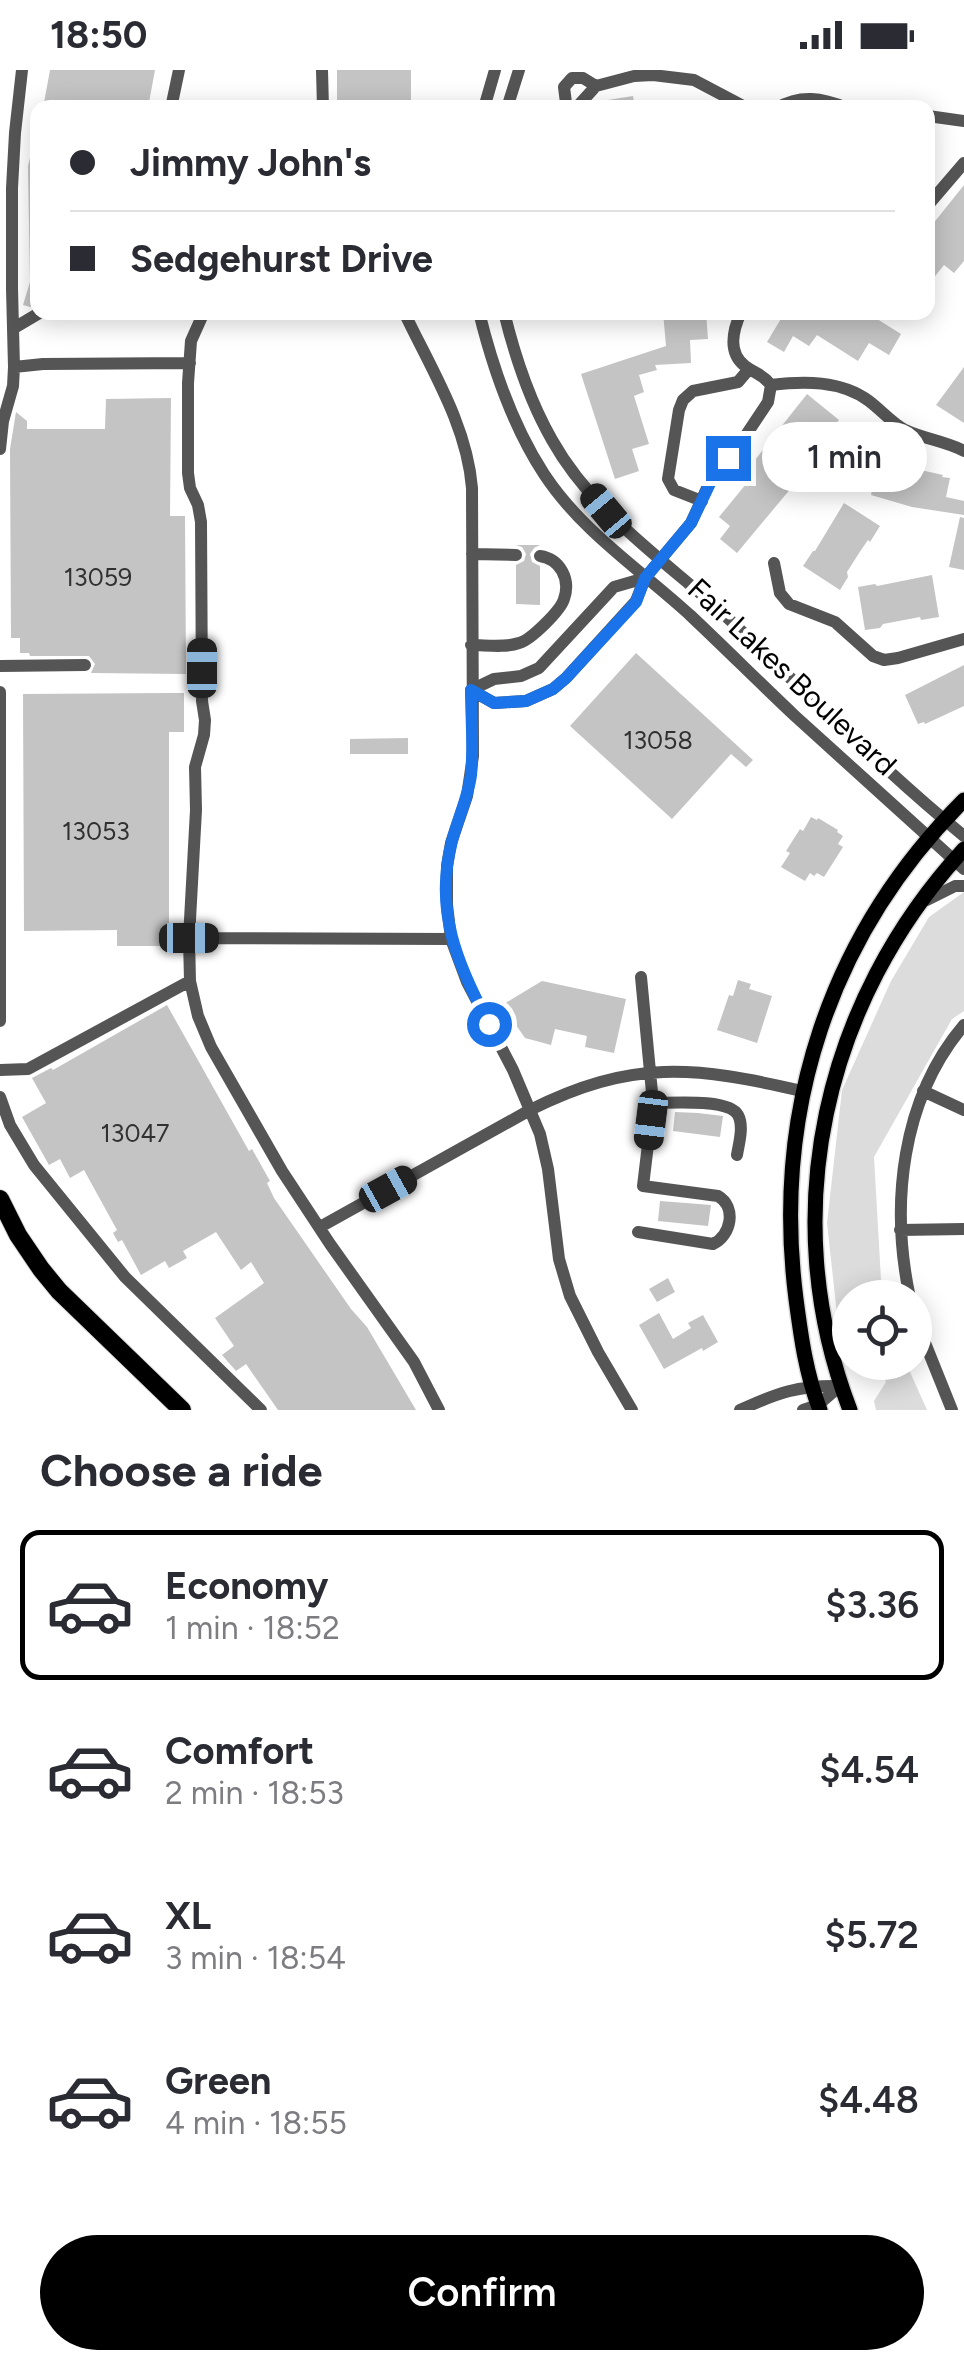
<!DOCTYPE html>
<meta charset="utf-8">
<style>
:root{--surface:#fff;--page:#f2f2f3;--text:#2b2b33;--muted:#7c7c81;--line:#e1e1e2;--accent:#000}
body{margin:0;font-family:Figtree,sans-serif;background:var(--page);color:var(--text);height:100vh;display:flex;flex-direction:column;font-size:38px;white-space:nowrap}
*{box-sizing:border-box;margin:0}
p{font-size:32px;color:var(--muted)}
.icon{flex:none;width:55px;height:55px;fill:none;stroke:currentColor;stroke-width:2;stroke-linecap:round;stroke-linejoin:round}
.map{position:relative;height:1340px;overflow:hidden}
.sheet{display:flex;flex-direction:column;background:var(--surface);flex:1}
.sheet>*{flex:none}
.guide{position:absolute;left:30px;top:30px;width:905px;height:220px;border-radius:20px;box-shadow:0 5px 25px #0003;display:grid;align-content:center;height:220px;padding:0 40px;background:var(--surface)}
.buttons{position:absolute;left:832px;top:1210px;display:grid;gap:20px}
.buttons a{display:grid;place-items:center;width:100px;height:100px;border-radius:50%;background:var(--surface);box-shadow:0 5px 25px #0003;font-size:50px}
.end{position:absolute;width:45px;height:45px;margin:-22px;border:12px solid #1a73e8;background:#fff;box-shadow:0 0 0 5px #fff}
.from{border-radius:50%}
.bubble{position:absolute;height:70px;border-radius:35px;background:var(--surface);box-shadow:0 5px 25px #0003;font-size:32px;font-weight:600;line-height:70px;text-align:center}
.car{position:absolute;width:30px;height:60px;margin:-30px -15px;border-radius:12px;box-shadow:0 0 8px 2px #0007;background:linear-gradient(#222 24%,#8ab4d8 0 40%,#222 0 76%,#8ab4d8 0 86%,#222 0)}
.guide b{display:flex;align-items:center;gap:35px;height:95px;font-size:38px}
.guide b+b{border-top:2px solid var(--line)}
.guide i{width:25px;height:25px;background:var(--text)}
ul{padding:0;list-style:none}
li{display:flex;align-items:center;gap:30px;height:150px;margin:0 20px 15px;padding:0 20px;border:5px solid transparent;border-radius:20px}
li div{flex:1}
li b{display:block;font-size:38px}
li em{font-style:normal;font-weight:600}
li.current{border-color:var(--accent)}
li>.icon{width:90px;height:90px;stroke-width:1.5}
h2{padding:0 40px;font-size:45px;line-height:120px}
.action{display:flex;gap:20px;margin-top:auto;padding:20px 40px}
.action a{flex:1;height:115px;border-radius:60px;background:var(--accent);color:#fff;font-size:40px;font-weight:600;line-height:115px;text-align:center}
.status{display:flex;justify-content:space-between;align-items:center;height:70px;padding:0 50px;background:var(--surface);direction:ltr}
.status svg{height:28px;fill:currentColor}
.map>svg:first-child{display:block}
.green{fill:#dcdcdc}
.building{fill:#c4c4c4}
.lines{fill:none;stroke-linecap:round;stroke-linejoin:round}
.major-casing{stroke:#dbdbdb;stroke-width:18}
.highway-casing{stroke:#dbdbdb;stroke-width:20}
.minor{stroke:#555;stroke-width:12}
.major{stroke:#000;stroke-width:15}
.highway{stroke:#000;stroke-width:18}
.route{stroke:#1a73e8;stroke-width:12}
.labels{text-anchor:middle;stroke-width:9;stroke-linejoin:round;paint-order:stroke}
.number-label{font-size:25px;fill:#313131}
.street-label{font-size:30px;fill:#000;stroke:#fff}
</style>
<div class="status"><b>18:50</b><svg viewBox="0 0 49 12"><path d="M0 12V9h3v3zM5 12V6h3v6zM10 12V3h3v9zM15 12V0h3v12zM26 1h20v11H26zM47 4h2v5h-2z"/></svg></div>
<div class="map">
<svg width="964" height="1340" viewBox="0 0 964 1340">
<rect width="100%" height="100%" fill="#fff"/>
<path class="green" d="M964,822V941L952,949L874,1087L882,1227L850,1228V1283L840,1272L827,1153L842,1020L891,911L929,847Z
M878,1293H906L927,1340H876L874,1331L886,1312Z"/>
<path class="building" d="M50,0H155L148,38H43Z
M337,0H411V31L337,32Z
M633,26L635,38H593L595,32Z
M34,72L38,73V233L30,237L23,235L30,212L28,96Z
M964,115V191L954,203L944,195L928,215V160Z
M663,242H706L708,269L690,270L691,293L655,295L657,300L639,305L644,322L634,326L649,374L632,379L639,401L615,409L581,304L666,276Z
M785,242H866L901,264L889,285L869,273L858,291L817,265L809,276L793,266L784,282L767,272Z
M964,297V353L936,335Z
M807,324L839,350L821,371L827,375L737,483L720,469L730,456L719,447L746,414L740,409Z
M171,328L170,446H185L186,604L91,603L95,594L89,586H30L29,583H20V568H11L10,379L16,342L27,351V359H105L106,329Z
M885,392L943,405L942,407L950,408L946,427L964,431V445L912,437L871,425L878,393L884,394Z
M844,433L880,456L870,472L868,470L861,480L847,502L848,507L840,520L803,496L813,481H815Z
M960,447L964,448V500L949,497Z
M516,475H540L534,478L530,484L532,492L540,496V535L516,534V495L524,491L526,484L522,477Z
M932,505L939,547L921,550L920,547L883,554L880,558L865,560L858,517L875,514L877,516Z
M636,583L753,690L746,697L731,684L672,749L570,656Z
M964,595V636L925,654L924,652L918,654L905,625Z
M169,623H184V662H169V876H117V860L24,861L23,624Z
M408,668V684H350V669Z
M811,747L817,750L818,748L838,760L837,762L843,766L838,774L843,777L824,807L817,803L814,806L810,803L805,811L781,797L790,783L786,781L800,759L803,761Z
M738,910L751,914L749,919L772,926L757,973L717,960L729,925L733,926Z
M542,911L626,929L614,983L585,977L587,966L555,959L551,975L525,968L502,935Z
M167,935L249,1081L252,1079L270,1111L267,1113L274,1128L351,1239L367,1257L416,1340H278L246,1294L236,1301L222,1285L234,1276L215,1248L264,1213L251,1192L241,1200L216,1162L183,1181L187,1188L169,1198L165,1191L141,1205L122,1170L118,1172L113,1163L117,1160L84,1100L70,1108L60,1089L49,1095L22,1047L46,1033L32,1008L51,998L53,1000Z
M675,1042L698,1043L723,1046L720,1067L673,1061Z
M660,1131L711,1135L708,1156L658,1151Z
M668,1208L675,1222L657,1232L649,1219Z
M659,1243L673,1269L691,1258L688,1253L703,1245L718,1272L703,1281L702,1278L664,1299L639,1255Z"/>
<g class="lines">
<g class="major-casing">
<path id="major" d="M820,1340C806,1304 801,1267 796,1229C772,1041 829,865 964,730
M850,1340C775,1145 824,931 964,779"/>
</g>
<g class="highway-casing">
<path id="highway" d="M0,1129L18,1165L41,1199L59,1221L182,1340"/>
</g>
<path class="minor" d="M322,0L323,38
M171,38L179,0
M484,38L495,0
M507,38L519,0
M574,38L566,33L564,17L572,8H583L596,16
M576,38L596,16L634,6L653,5L694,10L747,38
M777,38C801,24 822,28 847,38
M928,46L964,51
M928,135L964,93
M204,242L191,271L188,313V403L190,418L198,435L201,452L202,631L205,650L204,665L195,697L196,740L189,868L190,911L198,946L211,977L282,1101L330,1174L414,1292L439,1340
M404,242C431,299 467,355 472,418L473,686L467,726L451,773L447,796V835L451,869L467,912L513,1000L540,1064L548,1099L559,1189L570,1226L598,1282L632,1340
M479,242C493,299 512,355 544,404C582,462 641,500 691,546C726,579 760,613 795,646C851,697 908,748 964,799
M504,242C515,287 529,330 552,370C585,429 638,471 688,513C716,536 742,561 767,586C832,647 895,710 964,766
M741,242C733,260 727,282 745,296C757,305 760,302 771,315C803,311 841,310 869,331C881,340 892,353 905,360C924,369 945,371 964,381
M14,258L41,242
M14,297L43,294L190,293
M0,379L3,351L13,316L14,297L12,219V118L15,63L22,0
M702,431L674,420L668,409L679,340L683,330L693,321L738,312L749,299
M472,484L516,485
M774,493L780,523L789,534L835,552L873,586L884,590L898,588L964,569
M471,575C486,575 505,578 519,573C531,570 561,540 564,529C571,509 560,489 540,486
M0,596L85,595
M471,620L494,633L526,631L553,619L566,608L636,531L645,508L691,453L713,405L742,371L768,332L771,315
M471,620L494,609L521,606L539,598L614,517L645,508
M0,622V951
M927,830L955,816H964
M189,868L451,869
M0,1000L28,999L190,911
M923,1021L964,1040
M0,1027L10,1055L34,1095L125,1207L261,1340
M653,1033C671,1033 729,1028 738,1045C744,1056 739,1073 737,1085
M320,1157L530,1040C632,989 694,996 802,1021
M900,1160L964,1159
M638,1162L713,1174C731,1166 737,1137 718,1126L643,1116L653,1033L641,907
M910,1228C890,1135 901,1029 964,955
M915,1248L952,1340
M740,1340C777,1323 799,1315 840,1316
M803,1340L818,1335L840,1316"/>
<use href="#major" class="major"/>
<use href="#highway" class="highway"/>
</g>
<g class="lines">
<path class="route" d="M489,954C457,894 434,840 452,771C458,748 468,728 471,705C474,677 471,648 471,620L494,633L526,631L553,619L566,608L636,532L645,508L691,453L714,405L728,388"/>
</g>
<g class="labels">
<g class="number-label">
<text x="98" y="516">13059</text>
<text x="658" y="679">13058</text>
<text x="96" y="770">13053</text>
<text x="135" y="1072">13047</text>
</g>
<g class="street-label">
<text transform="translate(792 607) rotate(43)" y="10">Fair Lakes Boulevard</text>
</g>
</g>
</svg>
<div class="buttons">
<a><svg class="icon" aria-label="locate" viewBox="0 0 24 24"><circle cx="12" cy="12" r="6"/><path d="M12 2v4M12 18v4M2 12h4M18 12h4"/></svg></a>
</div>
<i class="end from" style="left:489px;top:954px"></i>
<i class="end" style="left:728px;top:388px"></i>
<div class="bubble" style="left:762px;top:352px;width:165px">1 min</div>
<i class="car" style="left:606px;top:441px;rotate:320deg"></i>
<i class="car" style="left:202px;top:598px;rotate:0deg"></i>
<i class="car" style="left:189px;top:868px;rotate:90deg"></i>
<i class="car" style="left:651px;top:1050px;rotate:187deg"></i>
<i class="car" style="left:388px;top:1119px;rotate:61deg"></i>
<div class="guide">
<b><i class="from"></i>Jimmy John's</b>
<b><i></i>Sedgehurst Drive</b>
</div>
</div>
<section class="sheet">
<h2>Choose a ride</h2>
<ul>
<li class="current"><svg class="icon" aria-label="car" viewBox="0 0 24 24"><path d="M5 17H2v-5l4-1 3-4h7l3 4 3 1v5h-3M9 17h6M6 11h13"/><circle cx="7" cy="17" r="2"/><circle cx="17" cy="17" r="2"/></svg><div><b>Economy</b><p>1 min · 18:52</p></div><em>$3.36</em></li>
<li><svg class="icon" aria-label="car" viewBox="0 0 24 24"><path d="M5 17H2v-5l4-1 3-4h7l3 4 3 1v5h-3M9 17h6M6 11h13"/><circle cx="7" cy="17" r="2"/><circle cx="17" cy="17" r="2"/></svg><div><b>Comfort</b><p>2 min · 18:53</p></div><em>$4.54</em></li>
<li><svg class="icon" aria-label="car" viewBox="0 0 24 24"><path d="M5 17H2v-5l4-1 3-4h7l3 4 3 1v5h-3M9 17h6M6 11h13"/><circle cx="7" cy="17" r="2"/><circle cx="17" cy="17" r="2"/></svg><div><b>XL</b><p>3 min · 18:54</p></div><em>$5.72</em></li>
<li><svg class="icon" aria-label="car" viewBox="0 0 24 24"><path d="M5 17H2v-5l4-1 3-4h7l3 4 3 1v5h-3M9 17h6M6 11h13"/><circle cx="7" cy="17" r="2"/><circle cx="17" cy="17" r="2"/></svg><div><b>Green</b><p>4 min · 18:55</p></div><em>$4.48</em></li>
</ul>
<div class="action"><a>Confirm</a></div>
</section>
